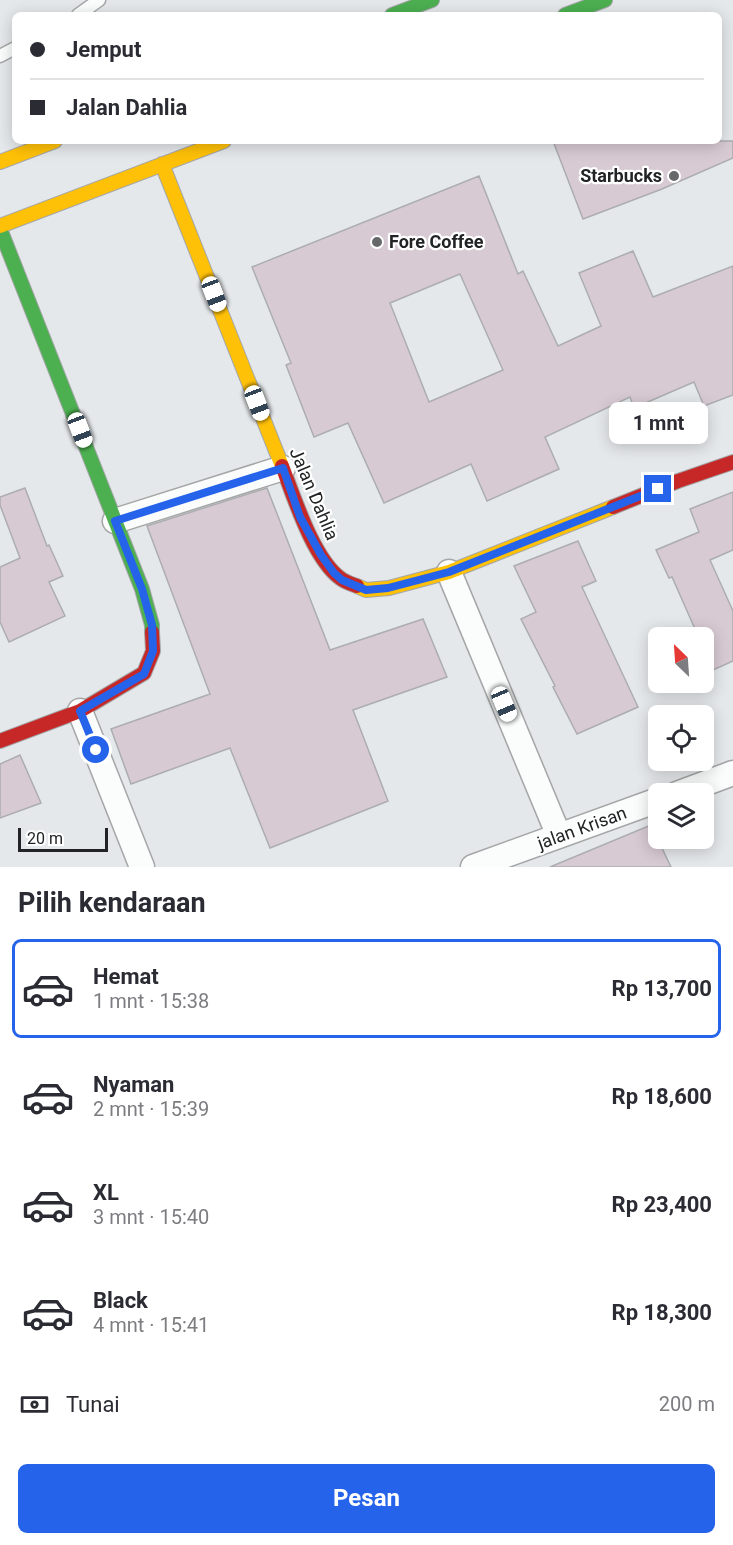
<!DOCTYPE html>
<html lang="id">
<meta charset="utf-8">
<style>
:root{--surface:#fff;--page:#f2f2f3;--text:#2b2b33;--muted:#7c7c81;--line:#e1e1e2;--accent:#2563eb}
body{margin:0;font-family:Roboto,sans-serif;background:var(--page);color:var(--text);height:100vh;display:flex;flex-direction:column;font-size:22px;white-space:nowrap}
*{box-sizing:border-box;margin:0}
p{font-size:20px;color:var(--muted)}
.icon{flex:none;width:33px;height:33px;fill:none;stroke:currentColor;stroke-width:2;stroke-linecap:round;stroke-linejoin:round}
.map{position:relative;height:867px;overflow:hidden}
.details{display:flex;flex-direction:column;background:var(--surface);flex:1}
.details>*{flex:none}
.top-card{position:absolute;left:12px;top:12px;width:710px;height:132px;border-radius:9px;box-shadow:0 3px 15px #0003;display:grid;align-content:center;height:132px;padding:0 18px;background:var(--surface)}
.needle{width:39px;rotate:335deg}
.controls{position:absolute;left:648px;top:627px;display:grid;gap:12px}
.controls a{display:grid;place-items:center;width:66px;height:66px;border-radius:9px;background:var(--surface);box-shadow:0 3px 15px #0003;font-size:30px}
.scale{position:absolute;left:18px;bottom:15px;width:90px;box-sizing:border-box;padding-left:6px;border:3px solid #212324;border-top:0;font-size:16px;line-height:21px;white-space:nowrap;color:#212324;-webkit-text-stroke:4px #fff;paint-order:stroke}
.end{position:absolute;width:27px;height:27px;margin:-14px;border:8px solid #2563eb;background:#fff;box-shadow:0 0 0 3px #fff}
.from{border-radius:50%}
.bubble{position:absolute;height:42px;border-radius:9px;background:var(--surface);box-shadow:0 3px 15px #0003;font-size:20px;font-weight:700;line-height:42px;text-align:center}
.car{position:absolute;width:18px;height:36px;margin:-18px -9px;border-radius:8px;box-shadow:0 0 4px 2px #0007;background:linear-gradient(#fff 24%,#345 0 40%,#fff 0 76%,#345 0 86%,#fff 0)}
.top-card b{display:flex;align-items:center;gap:21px;height:57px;font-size:22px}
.top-card b+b{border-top:2px solid var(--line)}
.top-card i{width:15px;height:15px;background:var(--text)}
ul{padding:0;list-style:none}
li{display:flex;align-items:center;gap:18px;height:99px;margin:0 12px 9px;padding:0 6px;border:3px solid transparent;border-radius:9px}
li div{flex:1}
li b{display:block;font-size:22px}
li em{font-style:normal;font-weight:700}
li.current{border-color:var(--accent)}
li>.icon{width:54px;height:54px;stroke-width:1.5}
h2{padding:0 18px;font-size:27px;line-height:72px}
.pay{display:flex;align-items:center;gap:15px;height:66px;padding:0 18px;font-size:22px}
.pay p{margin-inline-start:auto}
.button{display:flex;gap:12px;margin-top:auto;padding:12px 18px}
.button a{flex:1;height:69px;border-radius:9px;background:var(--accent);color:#fff;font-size:24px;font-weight:700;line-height:69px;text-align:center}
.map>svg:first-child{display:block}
.building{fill:#d8cad3;stroke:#acadae;stroke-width:1.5;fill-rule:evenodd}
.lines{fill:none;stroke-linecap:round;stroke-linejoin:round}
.lane-casing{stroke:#a4a6a7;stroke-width:15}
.street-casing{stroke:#a4a6a7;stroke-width:27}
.fast-casing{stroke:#a4a6a7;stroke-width:16}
.slow-casing{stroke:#a4a6a7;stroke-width:16}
.jam-casing{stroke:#a4a6a7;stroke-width:16}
.lane{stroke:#fbfcfc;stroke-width:12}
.street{stroke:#fbfcfc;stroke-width:24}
.fast{stroke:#4caf50;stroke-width:14}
.slow{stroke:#ffc107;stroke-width:14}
.jam{stroke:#c62828;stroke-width:14}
.route{stroke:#2563eb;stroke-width:8}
.poi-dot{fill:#666869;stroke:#fff;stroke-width:2}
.labels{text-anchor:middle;stroke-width:4.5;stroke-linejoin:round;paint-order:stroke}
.poi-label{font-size:18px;font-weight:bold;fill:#212324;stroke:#fff;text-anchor:end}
.street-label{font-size:18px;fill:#212324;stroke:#fff}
</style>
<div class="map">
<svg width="733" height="867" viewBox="0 0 733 867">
<rect width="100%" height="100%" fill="#e5e8ea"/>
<path class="building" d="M553,141H733V158L662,189L583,219Z
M479,176L518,274L523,271L558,346L601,326L579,273L633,251L653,297L733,266V395L704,406L694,382L634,408L630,397L545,437L559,469L487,501L471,464L384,503L348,423L314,437L286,365L291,363L252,267ZM460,274L503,370L429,402L390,303Z
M25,488L47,546L49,545L63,576L49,582L65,616L9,642L0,622V567L20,558L0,505V497Z
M267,488L330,650L423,619L447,677L353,710L388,801L270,848L230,748L131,784L111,729L210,694L147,526Z
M733,492V550L710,560L733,611V661L713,670L704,648V638H699L672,577L669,578L656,550L699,532L690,509Z
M578,541L596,581L582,587L638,707L577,734L553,687L555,686L521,619L536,612L514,566Z
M20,755L41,803L0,818V764Z
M651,825L671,867H550Z"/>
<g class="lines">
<g class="lane-casing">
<path id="lane" d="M78,15L99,0
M0,56L15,48"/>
</g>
<g class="street-casing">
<path id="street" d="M115,521L283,468
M449,572L559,836
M80,711L142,867
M677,794L733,773
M473,867L658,800"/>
</g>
<g class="fast-casing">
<path id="fast" d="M392,15L432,0
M565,15L605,0
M0,229L142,589L152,625V632"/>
</g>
<g class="slow-casing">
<path id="slow" d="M0,162L55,141
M162,164L282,466
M0,226L224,141
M357,586L366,590L389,588L449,572L613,507"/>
</g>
<g class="jam-casing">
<path id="jam" d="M282,466C294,497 313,558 340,578C345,582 351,584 357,586
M613,507L678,481L733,462
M0,741L80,711L144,673L153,651L152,632"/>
</g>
<use href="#lane" class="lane"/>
<use href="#street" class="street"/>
<use href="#fast" class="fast"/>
<use href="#slow" class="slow"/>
<use href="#jam" class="jam"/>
</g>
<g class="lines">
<path class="route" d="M96,750L80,711L144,674L153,651L152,625L142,589L115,521L283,468L300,517L321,555L334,573L342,580L366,590L388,588L449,572L658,489"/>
</g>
<g class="poi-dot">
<circle cx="674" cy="176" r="6"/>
<circle cx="377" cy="242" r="6"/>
</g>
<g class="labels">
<g class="poi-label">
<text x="662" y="182">Starbucks</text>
<text x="389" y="248" text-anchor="start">Fore Coffee</text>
</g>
<g class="street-label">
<text transform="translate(314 494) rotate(67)" y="6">Jalan Dahlia</text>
<text transform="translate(582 828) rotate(-20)" y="6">jalan Krisan</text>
</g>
</g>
</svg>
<div class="controls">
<a><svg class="needle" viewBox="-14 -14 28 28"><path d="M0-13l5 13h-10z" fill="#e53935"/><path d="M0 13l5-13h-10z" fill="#7c7c81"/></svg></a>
<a><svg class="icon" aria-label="locate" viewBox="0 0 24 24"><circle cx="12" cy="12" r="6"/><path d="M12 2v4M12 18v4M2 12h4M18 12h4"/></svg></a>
<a><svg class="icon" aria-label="layers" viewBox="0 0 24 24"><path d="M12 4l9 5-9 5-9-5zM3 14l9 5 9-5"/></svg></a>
</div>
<div class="scale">20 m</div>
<i class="end from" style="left:96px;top:750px"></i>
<i class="end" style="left:658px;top:489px"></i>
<div class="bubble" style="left:609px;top:402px;width:99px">1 mnt</div>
<i class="car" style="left:214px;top:294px;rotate:159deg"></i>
<i class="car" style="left:257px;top:403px;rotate:159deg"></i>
<i class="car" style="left:80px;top:430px;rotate:159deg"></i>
<i class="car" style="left:504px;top:704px;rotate:157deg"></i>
<div class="top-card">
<b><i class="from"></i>Jemput</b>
<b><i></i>Jalan Dahlia</b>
</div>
</div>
<section class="details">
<h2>Pilih kendaraan</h2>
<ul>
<li class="current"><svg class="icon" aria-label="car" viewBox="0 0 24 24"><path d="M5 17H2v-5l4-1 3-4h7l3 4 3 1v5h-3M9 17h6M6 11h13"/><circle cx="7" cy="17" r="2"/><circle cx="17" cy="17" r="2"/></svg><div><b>Hemat</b><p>1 mnt · 15:38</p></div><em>Rp 13,700</em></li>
<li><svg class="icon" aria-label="car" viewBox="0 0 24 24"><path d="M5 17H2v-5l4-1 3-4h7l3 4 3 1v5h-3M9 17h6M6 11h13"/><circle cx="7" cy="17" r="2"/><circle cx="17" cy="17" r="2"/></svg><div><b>Nyaman</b><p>2 mnt · 15:39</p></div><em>Rp 18,600</em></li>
<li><svg class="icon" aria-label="car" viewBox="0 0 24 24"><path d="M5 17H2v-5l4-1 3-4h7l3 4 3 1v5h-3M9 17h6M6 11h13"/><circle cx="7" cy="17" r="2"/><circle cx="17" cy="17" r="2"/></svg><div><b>XL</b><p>3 mnt · 15:40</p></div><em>Rp 23,400</em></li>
<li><svg class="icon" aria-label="car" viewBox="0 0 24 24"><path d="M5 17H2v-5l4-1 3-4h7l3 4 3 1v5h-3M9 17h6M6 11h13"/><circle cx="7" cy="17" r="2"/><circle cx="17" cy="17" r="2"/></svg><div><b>Black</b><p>4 mnt · 15:41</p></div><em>Rp 18,300</em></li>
</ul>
<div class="pay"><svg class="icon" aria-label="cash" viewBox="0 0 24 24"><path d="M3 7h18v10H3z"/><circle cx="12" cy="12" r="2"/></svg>Tunai<p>200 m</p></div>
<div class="button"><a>Pesan</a></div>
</section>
